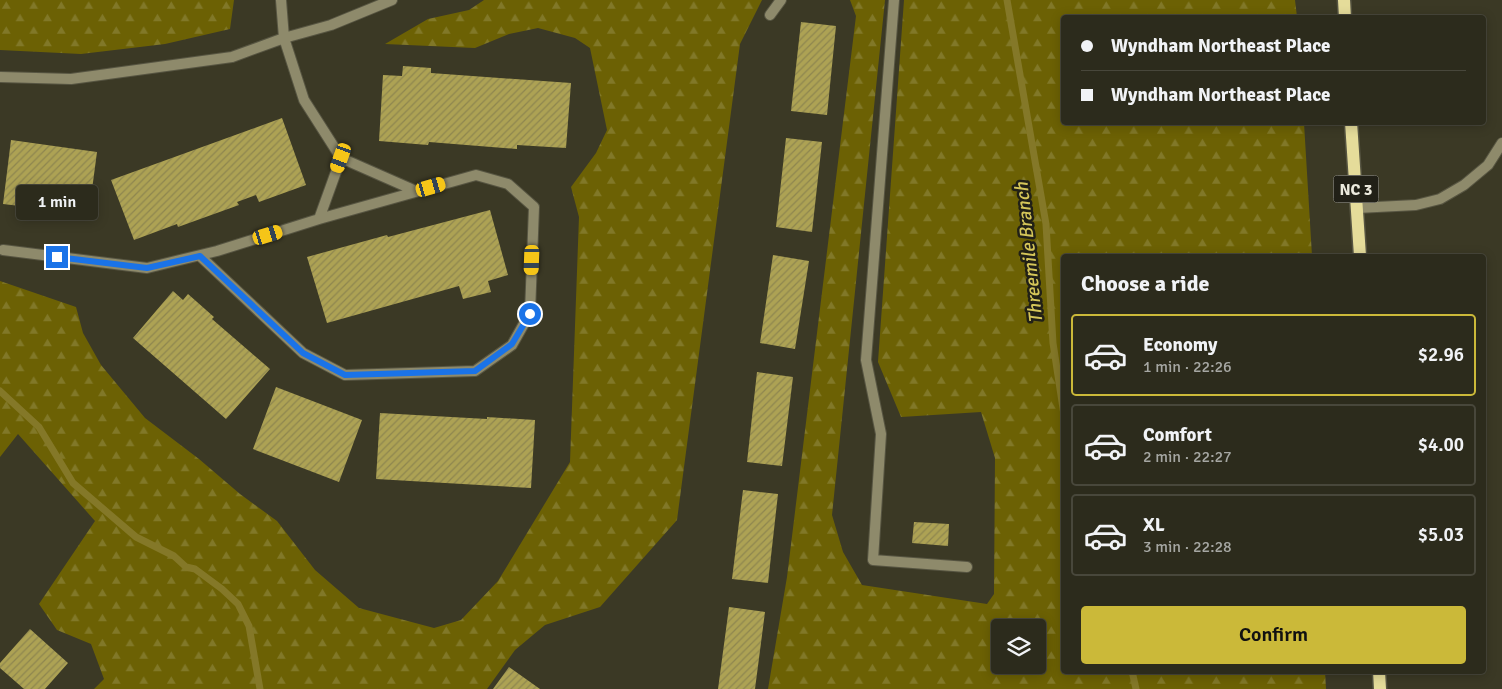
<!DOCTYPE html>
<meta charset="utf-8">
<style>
:root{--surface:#2c2b1c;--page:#343325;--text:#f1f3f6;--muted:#a6a7a3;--line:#48473b;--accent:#cbb939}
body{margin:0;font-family:Signika,sans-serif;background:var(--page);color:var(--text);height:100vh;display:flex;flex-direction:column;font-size:19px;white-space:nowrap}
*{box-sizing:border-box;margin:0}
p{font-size:16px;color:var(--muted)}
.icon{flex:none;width:28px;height:28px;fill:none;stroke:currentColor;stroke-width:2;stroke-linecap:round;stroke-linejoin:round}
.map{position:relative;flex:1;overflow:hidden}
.details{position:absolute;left:1061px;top:254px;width:425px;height:420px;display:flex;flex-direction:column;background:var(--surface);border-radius:5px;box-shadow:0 2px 12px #0003,0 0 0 1px var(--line)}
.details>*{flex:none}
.hud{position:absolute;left:1061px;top:15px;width:425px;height:110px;border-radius:5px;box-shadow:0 2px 12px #0003,0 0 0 1px var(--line);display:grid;align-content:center;height:110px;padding:0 20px;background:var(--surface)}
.tools{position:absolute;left:991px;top:619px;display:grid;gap:10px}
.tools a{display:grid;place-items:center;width:55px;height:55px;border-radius:5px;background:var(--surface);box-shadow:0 2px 12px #0003,0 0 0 1px var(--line);font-size:25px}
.end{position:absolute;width:22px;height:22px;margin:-11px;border:6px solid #1a73e8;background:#fff;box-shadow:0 0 0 2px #fff}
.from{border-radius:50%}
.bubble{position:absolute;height:35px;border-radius:5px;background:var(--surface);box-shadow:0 2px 12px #0003,0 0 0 1px var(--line);font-size:16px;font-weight:600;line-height:35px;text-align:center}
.car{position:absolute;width:15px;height:30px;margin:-15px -8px;border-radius:6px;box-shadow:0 0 4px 1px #0007;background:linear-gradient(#f5c518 24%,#345 0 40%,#f5c518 0 76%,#345 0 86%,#f5c518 0)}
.hud b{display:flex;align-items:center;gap:18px;height:48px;font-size:19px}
.hud b+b{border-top:1px solid var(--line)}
.hud i{width:12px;height:12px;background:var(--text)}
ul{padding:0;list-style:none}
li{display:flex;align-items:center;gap:15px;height:82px;margin:0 10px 8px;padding:0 10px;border:2px solid var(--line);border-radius:5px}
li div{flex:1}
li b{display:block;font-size:19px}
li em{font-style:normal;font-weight:600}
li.active{border-color:var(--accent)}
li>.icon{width:45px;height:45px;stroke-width:1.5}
h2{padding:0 20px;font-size:22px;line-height:60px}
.action{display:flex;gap:10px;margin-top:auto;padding:10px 20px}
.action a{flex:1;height:58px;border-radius:5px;background:var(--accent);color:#111;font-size:20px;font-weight:600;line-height:58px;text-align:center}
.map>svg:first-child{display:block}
.forest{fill:url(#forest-firs);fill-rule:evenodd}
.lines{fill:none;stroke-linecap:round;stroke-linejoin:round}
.stream{stroke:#847828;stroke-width:7}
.building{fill:url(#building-hatch)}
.lane-casing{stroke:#575542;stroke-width:12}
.street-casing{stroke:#575542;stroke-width:12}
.primary-casing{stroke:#575542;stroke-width:15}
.lane{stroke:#8e8a6b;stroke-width:10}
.street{stroke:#8e8a6b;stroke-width:10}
.primary{stroke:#e5dc9a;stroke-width:12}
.route{stroke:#1a73e8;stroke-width:6}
.labels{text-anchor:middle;stroke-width:5;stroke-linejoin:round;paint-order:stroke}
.shield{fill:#212017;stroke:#aeada2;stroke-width:1}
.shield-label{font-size:16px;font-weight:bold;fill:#ebe9dd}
.water-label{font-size:19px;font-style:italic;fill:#d5c659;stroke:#212017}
</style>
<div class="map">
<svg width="1502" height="689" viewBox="0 0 1502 689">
<defs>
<pattern id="forest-firs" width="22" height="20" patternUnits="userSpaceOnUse" patternTransform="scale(1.25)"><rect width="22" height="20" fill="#6c6104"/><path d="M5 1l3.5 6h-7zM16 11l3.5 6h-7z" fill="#817828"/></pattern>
<pattern id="building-hatch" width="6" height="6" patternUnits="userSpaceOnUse" patternTransform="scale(1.25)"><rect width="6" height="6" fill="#ada254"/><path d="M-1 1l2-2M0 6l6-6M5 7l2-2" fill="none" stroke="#8e864f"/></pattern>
</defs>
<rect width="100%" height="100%" fill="#3b3925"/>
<path class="forest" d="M0,0H234L230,29L165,44L81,54L0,50Z
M484,0H762L740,44L677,520L600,607L545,625L515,650L487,689H94L104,679L91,644L57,630L39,604L95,521L18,434L0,457V281L76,307L83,333L101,365L145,418L199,459L240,494L277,521L315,570L359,608L434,628L461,620L498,581L570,462L579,217L571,187L596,153L607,130L590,48L575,38L538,28L509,34L475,48L385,44L428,19L469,10Z
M850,0H885L832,515L843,552L862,585L987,604L994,594L995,458L981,412L901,417L878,362L904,0H1295L1297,17L1064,18V122L1304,123L1312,256H1064V671H1325L1326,689H768L787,577L856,16ZM1000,628H1038V665H1000Z"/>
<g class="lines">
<path class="stream" d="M1007,0L1046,224L1053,343L1064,415
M0,391L39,427L73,483L136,537L174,556L186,567L195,569L222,589L238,604L249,626L260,689
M1132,671L1136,689"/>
</g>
<path class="building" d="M801,22L836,26L827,115L791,111Z
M403,66L431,68V73L571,83L566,148L517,145V149L429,142L428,145L379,141L383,75L402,76Z
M282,118L306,185L259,202L256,195L237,202L239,205L178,227L177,224L134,240L111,180Z
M786,138L822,142L812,232L776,227Z
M11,140L97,152L88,220L19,211L20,206L3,204Z
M490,210L508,275L488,281L491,292L463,299L459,286L327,323L307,257L387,235L388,237Z
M773,255L809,261L795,349L760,343Z
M173,291L183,300L188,294L214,317L212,319L270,369L226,419L133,338Z
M757,372L793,377L782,466L747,462Z
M276,387L362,420L339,482L253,449Z
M380,413L487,419V417L535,420L531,488L376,479Z
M743,490L778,494L768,583L732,579Z
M914,522L949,524L948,546L912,543Z
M729,607L765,612L755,689H718Z
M30,629L68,663L45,689H24L0,668V663Z
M509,667L540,689H493Z"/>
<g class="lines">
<g class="lane-casing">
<path id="lane" d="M894,0L866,360L881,434L873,560L967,567
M1357,208L1416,205L1440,199L1464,185L1488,165L1502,143"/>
</g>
<g class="street-casing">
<path id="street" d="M281,0L284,38L304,100L341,158L416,191
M770,15L781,0
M0,77L71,79L232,57L284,38L331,25L392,0
M319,219L341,158
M3,250L147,268L217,251L319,219L476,175L508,184L534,207L530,313L512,345L475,371L345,375L303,353L200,256"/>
</g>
<g class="primary-casing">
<path id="primary" d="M1344,0L1345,18
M1351,122L1360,256
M1379,671L1380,689"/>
</g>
<use href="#lane" class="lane"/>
<use href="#street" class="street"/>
<use href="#primary" class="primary"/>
</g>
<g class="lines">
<path class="route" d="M57,257L147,268L200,256L303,353L345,375L475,371L512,344L530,314"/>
</g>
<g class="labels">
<rect class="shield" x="1333.5" y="175.5" width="45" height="27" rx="4"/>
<g class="shield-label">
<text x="1356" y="195">NC 3</text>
</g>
<g class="water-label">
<text transform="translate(1028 253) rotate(-96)" y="7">Threemile Branch</text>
</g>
</g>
</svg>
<div class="tools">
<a><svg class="icon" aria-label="layers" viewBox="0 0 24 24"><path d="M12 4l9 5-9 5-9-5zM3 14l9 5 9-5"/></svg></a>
</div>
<i class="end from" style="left:530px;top:314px"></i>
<i class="end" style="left:57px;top:257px"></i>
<div class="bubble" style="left:16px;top:185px;width:82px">1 min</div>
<i class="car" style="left:341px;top:158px;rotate:200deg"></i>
<i class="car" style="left:431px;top:187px;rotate:74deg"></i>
<i class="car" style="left:268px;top:235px;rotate:73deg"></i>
<i class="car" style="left:532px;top:260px;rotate:182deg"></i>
<div class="hud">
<b><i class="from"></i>Wyndham Northeast Place</b>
<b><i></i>Wyndham Northeast Place</b>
</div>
<section class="details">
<h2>Choose a ride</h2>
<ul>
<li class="active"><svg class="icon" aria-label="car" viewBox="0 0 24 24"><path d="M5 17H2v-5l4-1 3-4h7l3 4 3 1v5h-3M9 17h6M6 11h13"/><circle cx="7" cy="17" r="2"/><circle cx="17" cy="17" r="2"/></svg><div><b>Economy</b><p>1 min · 22:26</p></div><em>$2.96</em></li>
<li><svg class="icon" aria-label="car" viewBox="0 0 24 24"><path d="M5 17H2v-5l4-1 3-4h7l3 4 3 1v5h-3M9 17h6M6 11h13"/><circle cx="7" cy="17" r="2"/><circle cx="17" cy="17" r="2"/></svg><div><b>Comfort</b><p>2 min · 22:27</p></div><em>$4.00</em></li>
<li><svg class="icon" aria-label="car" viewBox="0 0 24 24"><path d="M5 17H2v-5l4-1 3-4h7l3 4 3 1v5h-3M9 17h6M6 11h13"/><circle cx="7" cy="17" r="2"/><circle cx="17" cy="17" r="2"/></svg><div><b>XL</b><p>3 min · 22:28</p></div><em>$5.03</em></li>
</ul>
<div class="action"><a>Confirm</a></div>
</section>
</div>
